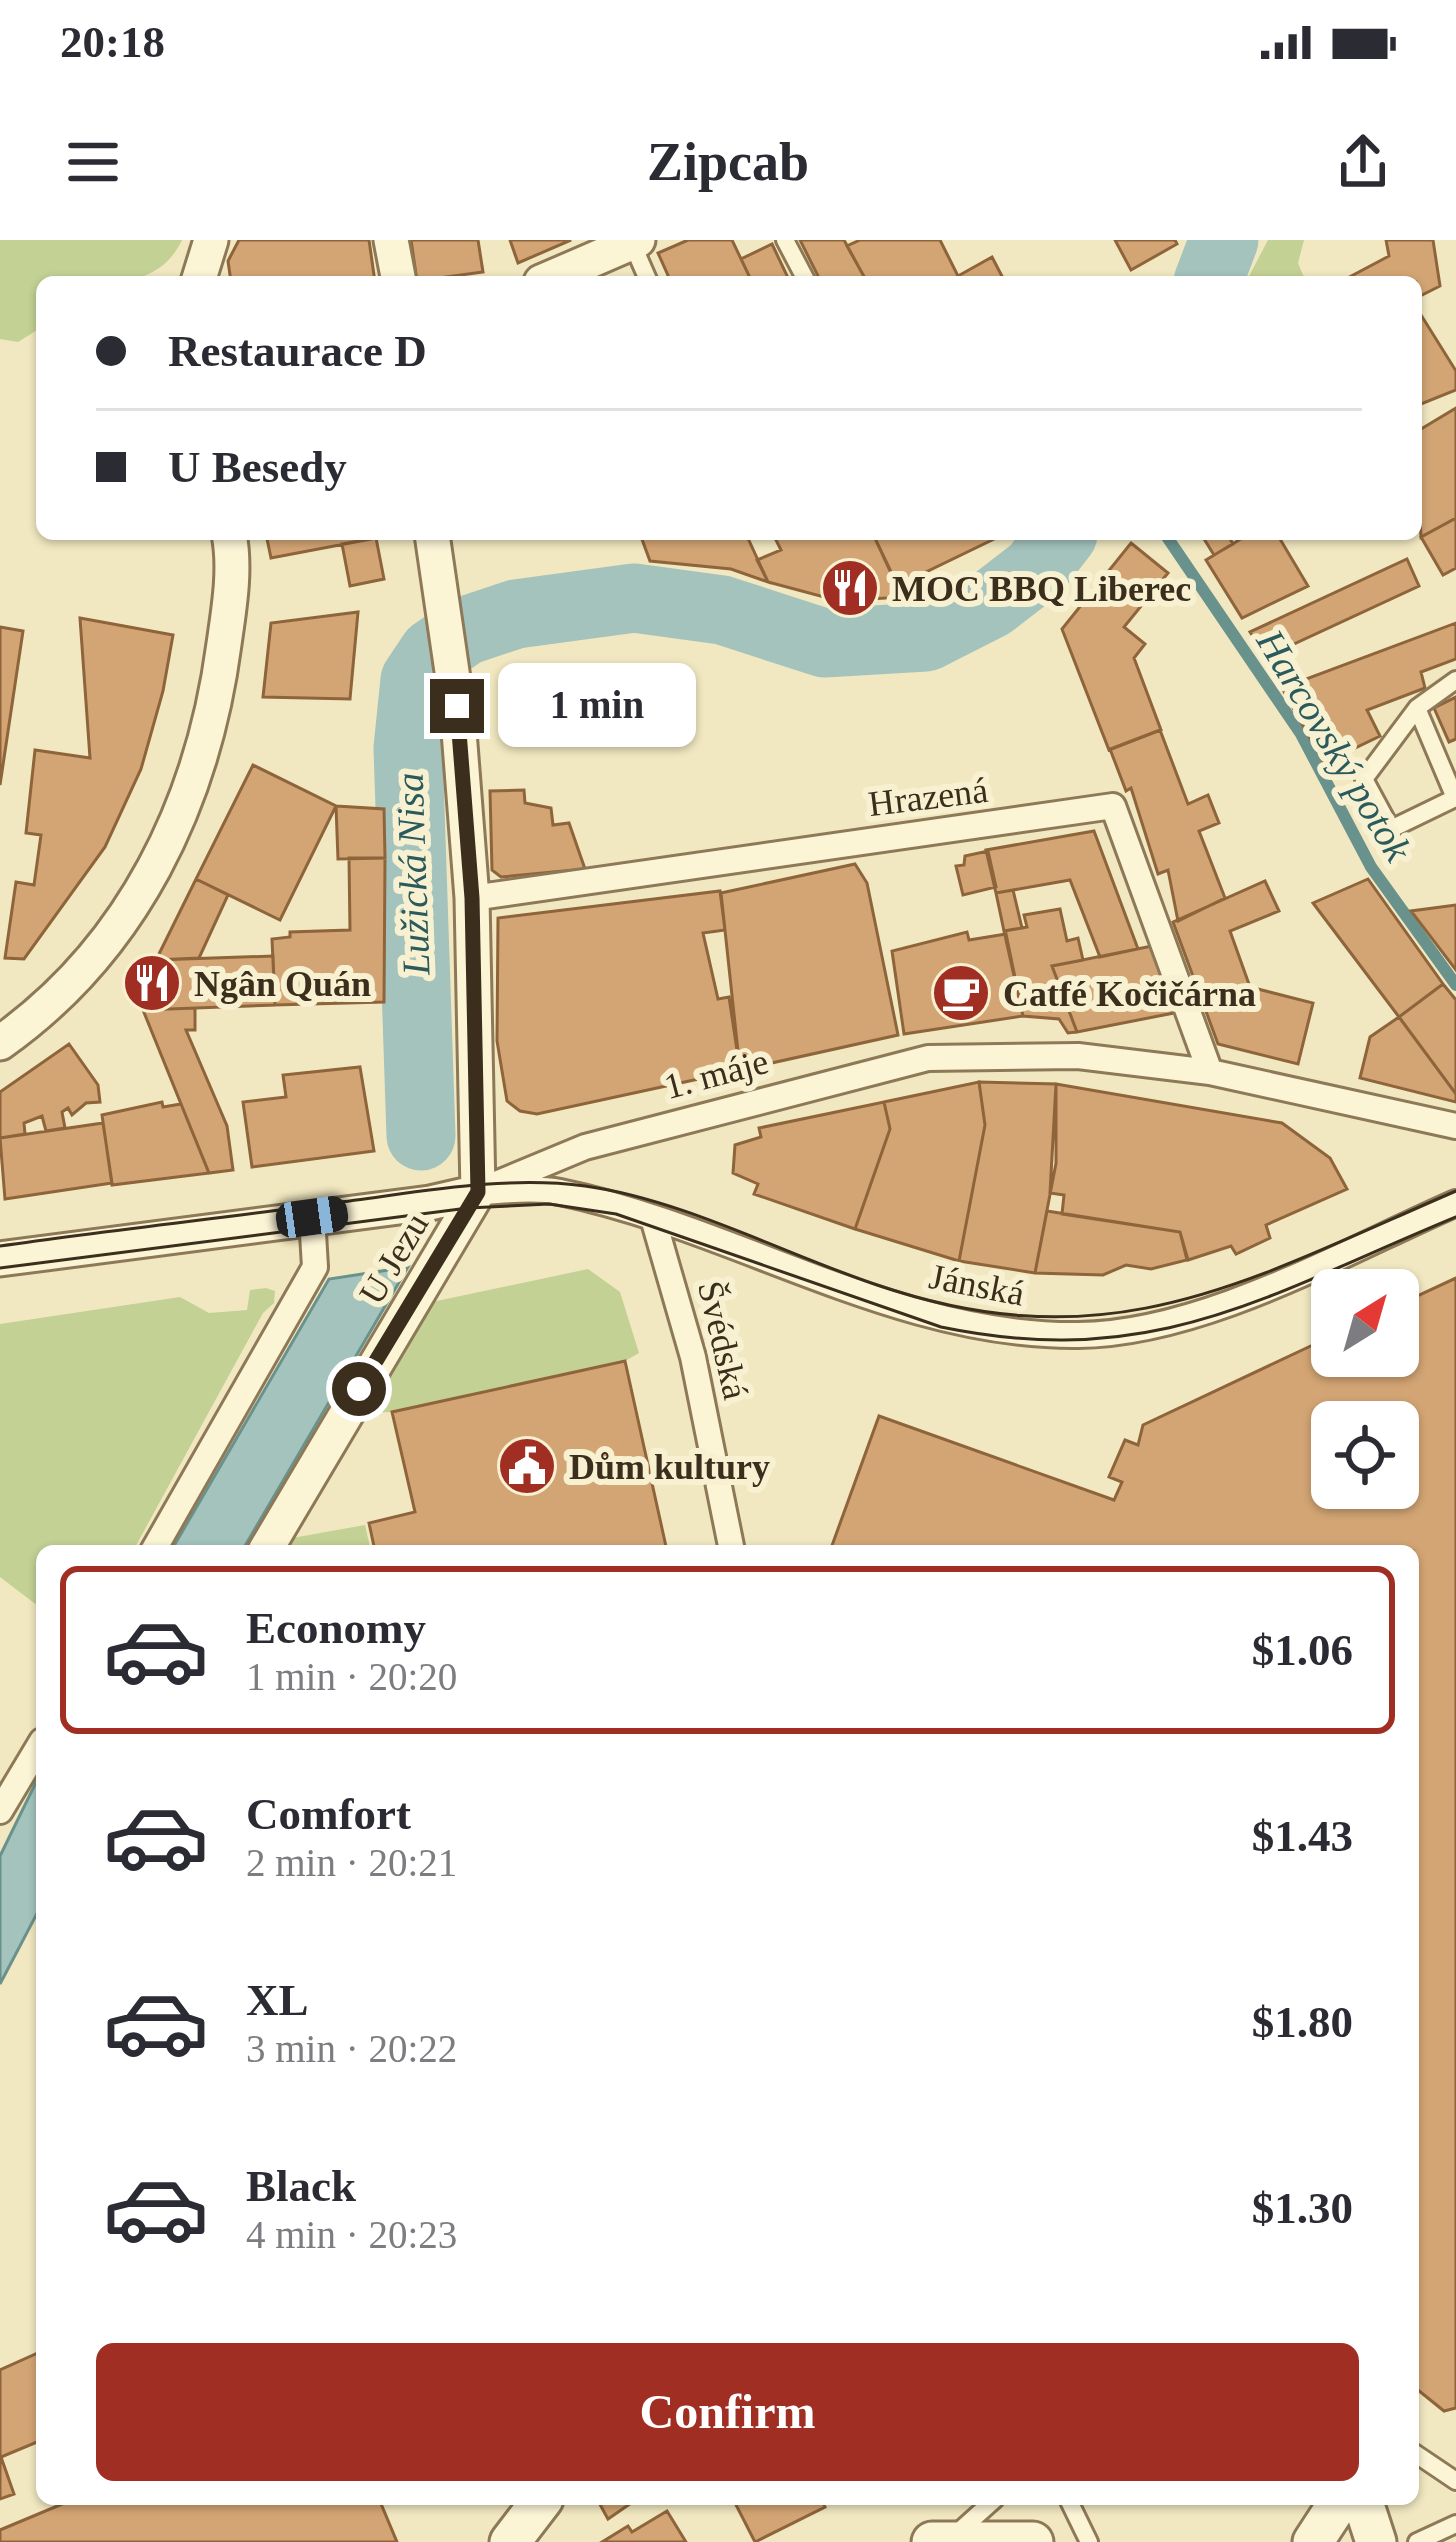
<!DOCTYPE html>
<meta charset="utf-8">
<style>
:root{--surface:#fff;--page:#f2f2f3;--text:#2b2b33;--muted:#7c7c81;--line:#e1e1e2;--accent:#a12e22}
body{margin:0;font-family:Georgia,serif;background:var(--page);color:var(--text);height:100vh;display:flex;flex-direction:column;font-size:45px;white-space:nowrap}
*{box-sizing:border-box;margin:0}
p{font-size:39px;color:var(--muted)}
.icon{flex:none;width:66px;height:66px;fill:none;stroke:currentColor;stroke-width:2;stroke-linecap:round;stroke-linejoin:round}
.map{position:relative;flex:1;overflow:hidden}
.sheet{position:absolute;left:36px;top:1305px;width:1383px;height:960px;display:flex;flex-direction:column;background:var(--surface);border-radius:18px;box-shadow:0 3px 9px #0004}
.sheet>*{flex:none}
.hud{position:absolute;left:36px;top:36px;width:1386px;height:264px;border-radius:18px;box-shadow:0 3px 9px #0004;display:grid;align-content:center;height:264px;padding:0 60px;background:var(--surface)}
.needle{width:78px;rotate:37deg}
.buttons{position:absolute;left:1311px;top:1029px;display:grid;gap:24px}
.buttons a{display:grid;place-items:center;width:108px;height:108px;border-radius:18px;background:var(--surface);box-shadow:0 3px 9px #0004;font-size:60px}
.end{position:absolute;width:54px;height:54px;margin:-27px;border:15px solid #3b2e1c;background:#fff;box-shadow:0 0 0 6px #fff}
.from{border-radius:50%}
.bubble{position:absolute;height:84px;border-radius:18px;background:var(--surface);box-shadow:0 3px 9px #0004;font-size:39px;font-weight:600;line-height:84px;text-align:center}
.car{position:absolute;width:36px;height:72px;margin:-36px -18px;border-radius:15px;box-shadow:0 0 9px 3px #0007;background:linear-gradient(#222 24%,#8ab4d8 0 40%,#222 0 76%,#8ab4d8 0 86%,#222 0)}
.hud b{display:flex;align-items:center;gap:42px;height:114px;font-size:45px}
.hud b+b{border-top:3px solid var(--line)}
.hud i{width:30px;height:30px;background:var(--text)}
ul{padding:21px 0 0;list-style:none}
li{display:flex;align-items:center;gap:36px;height:168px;margin:0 24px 18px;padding:0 36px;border:6px solid transparent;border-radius:18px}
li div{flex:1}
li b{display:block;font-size:45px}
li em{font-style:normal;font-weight:600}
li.current{border-color:var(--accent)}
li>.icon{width:108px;height:108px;stroke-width:1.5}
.primary-button{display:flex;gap:24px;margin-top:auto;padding:24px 60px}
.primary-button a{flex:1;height:138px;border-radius:18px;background:var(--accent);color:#fff;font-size:48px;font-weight:600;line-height:138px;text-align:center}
.status{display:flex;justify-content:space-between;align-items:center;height:84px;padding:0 60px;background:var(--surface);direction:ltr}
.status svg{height:33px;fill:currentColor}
header{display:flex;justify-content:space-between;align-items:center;height:156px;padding:0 60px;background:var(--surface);font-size:54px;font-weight:600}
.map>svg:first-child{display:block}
.green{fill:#c3d194}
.water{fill:#a4c3bd;stroke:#6a928d;stroke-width:3}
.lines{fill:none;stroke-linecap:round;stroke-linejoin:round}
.stream{stroke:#6a928d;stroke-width:12}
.river{stroke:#a4c3bd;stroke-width:69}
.building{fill:#d3a574;stroke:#8e643b;stroke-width:3;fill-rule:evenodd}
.service-casing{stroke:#8d7957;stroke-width:22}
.pedestrian-casing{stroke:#8d7957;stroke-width:30}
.minor-casing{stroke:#8d7957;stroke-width:39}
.tertiary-casing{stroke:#8d7957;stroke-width:45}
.service{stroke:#fbf4d5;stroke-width:16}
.pedestrian{stroke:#fbf4d5;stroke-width:24}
.minor{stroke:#fbf4d5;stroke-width:33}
.tertiary{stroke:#fbf4d5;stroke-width:39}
.tram{stroke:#3b2e1c;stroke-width:3}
.route{stroke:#3b2e1c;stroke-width:15}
.labels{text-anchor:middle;stroke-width:12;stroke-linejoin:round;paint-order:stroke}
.poi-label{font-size:36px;font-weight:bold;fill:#3b2e1c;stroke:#f8f1d1;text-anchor:start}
.street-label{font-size:36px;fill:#3b2e1c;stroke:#f8f1d1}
.water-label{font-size:39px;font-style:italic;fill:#2a5a5c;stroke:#f8f1d1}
</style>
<div class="status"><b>20:18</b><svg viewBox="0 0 49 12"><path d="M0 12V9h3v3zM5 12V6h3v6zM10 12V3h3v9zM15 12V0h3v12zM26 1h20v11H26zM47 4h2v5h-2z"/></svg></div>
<header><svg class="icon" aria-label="menu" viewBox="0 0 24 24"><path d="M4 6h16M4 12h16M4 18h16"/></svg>Zipcab<svg class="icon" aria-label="share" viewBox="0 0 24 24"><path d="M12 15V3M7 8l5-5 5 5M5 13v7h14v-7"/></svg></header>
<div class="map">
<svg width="1456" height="2302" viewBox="0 0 1456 2302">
<rect width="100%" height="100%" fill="#f1e8c1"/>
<path class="green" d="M0,0H182C156,55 94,42 42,42V87L18,102L0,99Z
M1268,0H1304L1298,23L1306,42H1246Z
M588,1029L620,1052L639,1113L625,1121L392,1172L363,1173L432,1062Z
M266,1048L275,1051L274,1063L263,1073L133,1311H42V1369L0,1337V1084L180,1057L209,1073L247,1070L250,1050Z
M365,1285L371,1311H275L281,1300Z"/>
<path class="water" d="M408,1027L242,1311H171L329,1039Z
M42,1530V1664L0,1744V1616Z"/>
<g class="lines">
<path class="stream" d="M1165,294L1301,494L1371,627L1456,745"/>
<path class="river" d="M1208,42L1224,0
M421,896L408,508L415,440L433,413L465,391L516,374L634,358L722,370L824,403L926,397L991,364L1035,330L1063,294"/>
</g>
<path class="building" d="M239,0H369L375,42H231L228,21Z
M411,0H478L483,32L417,41Z
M510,0H571L518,23Z
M688,0H732L752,42H671L658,13Z
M800,0H844L867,42H821Z
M860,0H940L961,42H867L847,6Z
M1115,0H1175L1177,4L1131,30Z
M1386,0H1433L1440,46L1416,58V42H1340L1389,16Z
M772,4L790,42H752L741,19Z
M992,17L1005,42H961L958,36Z
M1416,67L1456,131V150L1416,166Z
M1456,168V278L1421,297L1416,192Z
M1456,278V328L1443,335L1421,297Z
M266,294H387V296L271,318Z
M640,294H746L768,342L731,329L650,321Z
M773,294H873L903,357L839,361L768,342L757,320L781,310Z
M873,294H992L994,299L897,346Z
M1201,294H1227L1233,304L1214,315Z
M1249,294H1277L1308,346L1242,378L1206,320Z
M376,298L384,339L350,346L342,304Z
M1131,303L1168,333L1124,387L1145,404L1134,418L1161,490L1109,510L1062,389Z
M1407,319L1419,346L1266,417L1250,392Z
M358,372L350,459L263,457L271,383Z
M80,378L173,395L163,451L141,529L105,607L24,719L5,718L16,642L34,645L41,595L26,593L35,510L90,518Z
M1456,383V419L1421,432L1425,448L1367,470L1380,496L1324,523L1282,448Z
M0,387L23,391L0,545Z
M1456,457V499L1449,502L1434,468Z
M1160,490L1188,564L1208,555L1219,583L1199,591L1225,658L1178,681L1168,630L1158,634L1131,548L1126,551L1110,509Z
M253,525L336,566L280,680L196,639Z
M524,550L525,563L551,568L553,585L569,583L585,629L501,637L492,630L490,551Z
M336,566L384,569L385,618L338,619Z
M1094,591L1138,709L1100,717L1070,640L996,653L986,610Z
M988,611L996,647L963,655L956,626L964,625L965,616Z
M349,618H385L384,762L275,765L272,699L290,697V692L350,690Z
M855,624L867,643L898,795L740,830L721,653Z
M196,639L228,655L199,718L156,720Z
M1368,639L1443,744L1399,777L1313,663Z
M1265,641L1279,671L1230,691L1250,747L1313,763L1298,824L1218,804L1173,682Z
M1013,650L1022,688L1004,691L996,653Z
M720,651L725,690L703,693L718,759L729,757L740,830L537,874L520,871L507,861L497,801L498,678Z
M1456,665V730L1411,671Z
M1060,669L1067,701L1078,698L1083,720L1052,726L1077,792L1068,793L1059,779L1023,776L1004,691L1027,687L1024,675Z
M967,692L969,700L1006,694L1023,776L904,794L892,711Z
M1157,705L1179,772L1077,792L1052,726Z
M273,716L275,765L143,770L137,755L156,720Z
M1443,744L1456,760V854L1399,777Z
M195,768V790H186L227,886L233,930L209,933L143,770Z
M1399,777L1456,854V862L1360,838L1370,797Z
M69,804L98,845L100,862L86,863L72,875L68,868L62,872L65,888L46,891L42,876L24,883L25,894L0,898V852Z
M360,827L374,911L252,927L243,862L286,857L283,835Z
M979,842L1056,844V923L1035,1033L959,1021L985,885Z
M979,842L985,885L959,1021L855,989L890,889L884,862Z
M1056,844L1282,883L1330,918L1347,949L1266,985L1270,998L1236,1014L1231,1006L1188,1020L1180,992L1062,974L1064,955L1050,953Z
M162,862L163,867L181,864L209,933L112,945L102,875Z
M884,862L890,889L855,989L754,954L758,944L733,933L735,905L761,897L759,888Z
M103,883L112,943L5,959L0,898Z
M1047,971L1180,992L1187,1020L1151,1029L1126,1025L1103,1035L1035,1033Z
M1456,1038V2168L1444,2171L1413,2146V1311H830L879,1176L1114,1260L1122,1242L1109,1237L1125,1200L1138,1205L1143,1185L1332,1096V1116H1398V1065ZM1332,1182H1398V1248H1332Z
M625,1121L667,1311H375L369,1283L415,1272L392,1172Z
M40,2112L42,2200L1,2217L14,2254L0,2259V2130Z
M74,2259H379L397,2302H0V2290Z
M597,2259H637L608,2279Z
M733,2259H821L825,2267L755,2302Z
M667,2271L686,2302H602L628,2286L632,2292Z"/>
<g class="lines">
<g class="service-casing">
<path id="service" d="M785,0L807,42
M632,3L649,42
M1417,468L1455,558L1391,589L1364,539L1417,468L1456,440
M1413,2212L1456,2241
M1068,2259L1089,2302
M955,2295L995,2259
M1417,2302L1456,2284"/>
</g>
<g class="pedestrian-casing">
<path id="pedestrian" d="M472,658L1113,566L1210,832
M491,946L585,907L928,818L1078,816L1210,832L1456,886
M478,952C504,951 535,947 560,952C735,988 896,1097 1078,1095C1202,1094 1344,1012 1456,963
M653,978L693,1117L732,1311
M153,1311L315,1027L312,977
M0,1571L42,1501"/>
</g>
<g class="minor-casing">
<path id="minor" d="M391,0L399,42
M198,42L211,0
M541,42L638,0
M432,294L457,466L472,658L478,952
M0,803C133,709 203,563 224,404C229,369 236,329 229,294
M0,1019L430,963L478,952
M265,1311L478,952"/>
</g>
<g class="tertiary-casing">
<path id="tertiary" d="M1362,2259L1376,2302
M510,2302L543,2259
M932,2302H1033
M1313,2302L1341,2259"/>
</g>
<use href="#service" class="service"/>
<use href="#pedestrian" class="pedestrian"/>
<use href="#minor" class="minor"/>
<use href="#tertiary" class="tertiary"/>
<path class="tram" d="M0,1006C111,990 222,978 333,963C415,953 502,935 585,946C681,959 785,1014 877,1045C1110,1124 1245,1042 1456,951
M0,1028L468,968L549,964L616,974L941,1087C1154,1131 1267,1055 1456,977"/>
</g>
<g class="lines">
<path class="route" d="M359,1149L478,952L472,658L457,466"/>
</g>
<defs>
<g id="restaurant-disc" transform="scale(3)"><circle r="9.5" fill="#a12e22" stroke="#f8f1d1"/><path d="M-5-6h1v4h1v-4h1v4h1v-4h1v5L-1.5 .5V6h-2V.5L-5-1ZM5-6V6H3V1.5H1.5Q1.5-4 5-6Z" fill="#fff"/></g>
<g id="cafe-disc" transform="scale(3)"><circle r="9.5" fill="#a12e22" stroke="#f8f1d1"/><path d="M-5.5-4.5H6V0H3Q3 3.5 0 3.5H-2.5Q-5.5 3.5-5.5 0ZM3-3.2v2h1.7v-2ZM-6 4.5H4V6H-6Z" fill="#fff"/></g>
<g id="civic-disc" transform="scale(3)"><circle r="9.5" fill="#a12e22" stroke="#f8f1d1"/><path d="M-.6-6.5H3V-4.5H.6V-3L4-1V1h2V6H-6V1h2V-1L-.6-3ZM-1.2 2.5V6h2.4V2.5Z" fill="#fff"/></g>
</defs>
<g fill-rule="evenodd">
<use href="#restaurant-disc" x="850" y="348"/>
<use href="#restaurant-disc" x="152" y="743"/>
<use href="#cafe-disc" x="961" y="753"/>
<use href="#civic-disc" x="527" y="1226"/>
</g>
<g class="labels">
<g class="poi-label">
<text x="892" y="361">MOC BBQ Liberec</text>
<text x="194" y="756">Ngân Quán</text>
<text x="1003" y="766">Catfé Kočičárna</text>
<text x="569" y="1239">Dům kultury</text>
</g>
<g class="street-label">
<text transform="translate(928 556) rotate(-7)" y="13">Hrazená</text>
<text transform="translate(716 833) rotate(-15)" y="13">1. máje</text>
<text transform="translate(393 1018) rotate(-59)" y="13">U Jezu</text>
<text transform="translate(977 1044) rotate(11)" y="13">Jánská</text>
<text transform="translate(724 1100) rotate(77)" y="13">Švédská</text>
</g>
<g class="water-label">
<text transform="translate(1335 505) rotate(59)" y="14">Harcovský potok</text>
<text transform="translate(412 634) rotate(-92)" y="14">Lužická Nisa</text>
</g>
</g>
</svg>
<div class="buttons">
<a><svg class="needle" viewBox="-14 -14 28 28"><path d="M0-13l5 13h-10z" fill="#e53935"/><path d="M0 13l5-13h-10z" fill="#7c7c81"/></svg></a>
<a><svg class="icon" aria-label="locate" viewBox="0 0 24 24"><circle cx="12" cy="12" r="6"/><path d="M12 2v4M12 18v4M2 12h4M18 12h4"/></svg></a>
</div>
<i class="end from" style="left:359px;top:1149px"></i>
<i class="end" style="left:457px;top:466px"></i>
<div class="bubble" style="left:498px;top:423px;width:198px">1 min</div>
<i class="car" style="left:312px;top:977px;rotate:82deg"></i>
<div class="hud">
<b><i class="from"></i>Restaurace D</b>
<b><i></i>U Besedy</b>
</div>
<section class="sheet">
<ul>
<li class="current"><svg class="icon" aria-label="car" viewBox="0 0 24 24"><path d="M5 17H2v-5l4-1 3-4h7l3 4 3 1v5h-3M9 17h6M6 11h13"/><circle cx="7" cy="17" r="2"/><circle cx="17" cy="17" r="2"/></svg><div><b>Economy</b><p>1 min · 20:20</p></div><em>$1.06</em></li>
<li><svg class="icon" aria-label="car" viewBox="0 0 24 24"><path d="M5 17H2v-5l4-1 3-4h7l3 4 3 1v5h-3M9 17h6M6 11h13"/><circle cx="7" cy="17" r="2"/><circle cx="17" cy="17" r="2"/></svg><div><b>Comfort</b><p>2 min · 20:21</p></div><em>$1.43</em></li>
<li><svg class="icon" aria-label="car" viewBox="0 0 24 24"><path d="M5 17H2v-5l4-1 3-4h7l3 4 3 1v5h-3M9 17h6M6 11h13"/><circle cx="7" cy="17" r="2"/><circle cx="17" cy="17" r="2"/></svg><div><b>XL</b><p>3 min · 20:22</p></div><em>$1.80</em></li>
<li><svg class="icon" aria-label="car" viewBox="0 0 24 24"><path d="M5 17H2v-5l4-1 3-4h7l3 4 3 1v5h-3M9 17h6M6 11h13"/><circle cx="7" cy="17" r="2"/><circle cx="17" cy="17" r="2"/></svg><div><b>Black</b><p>4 min · 20:23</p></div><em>$1.30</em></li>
</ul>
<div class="primary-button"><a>Confirm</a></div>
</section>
</div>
